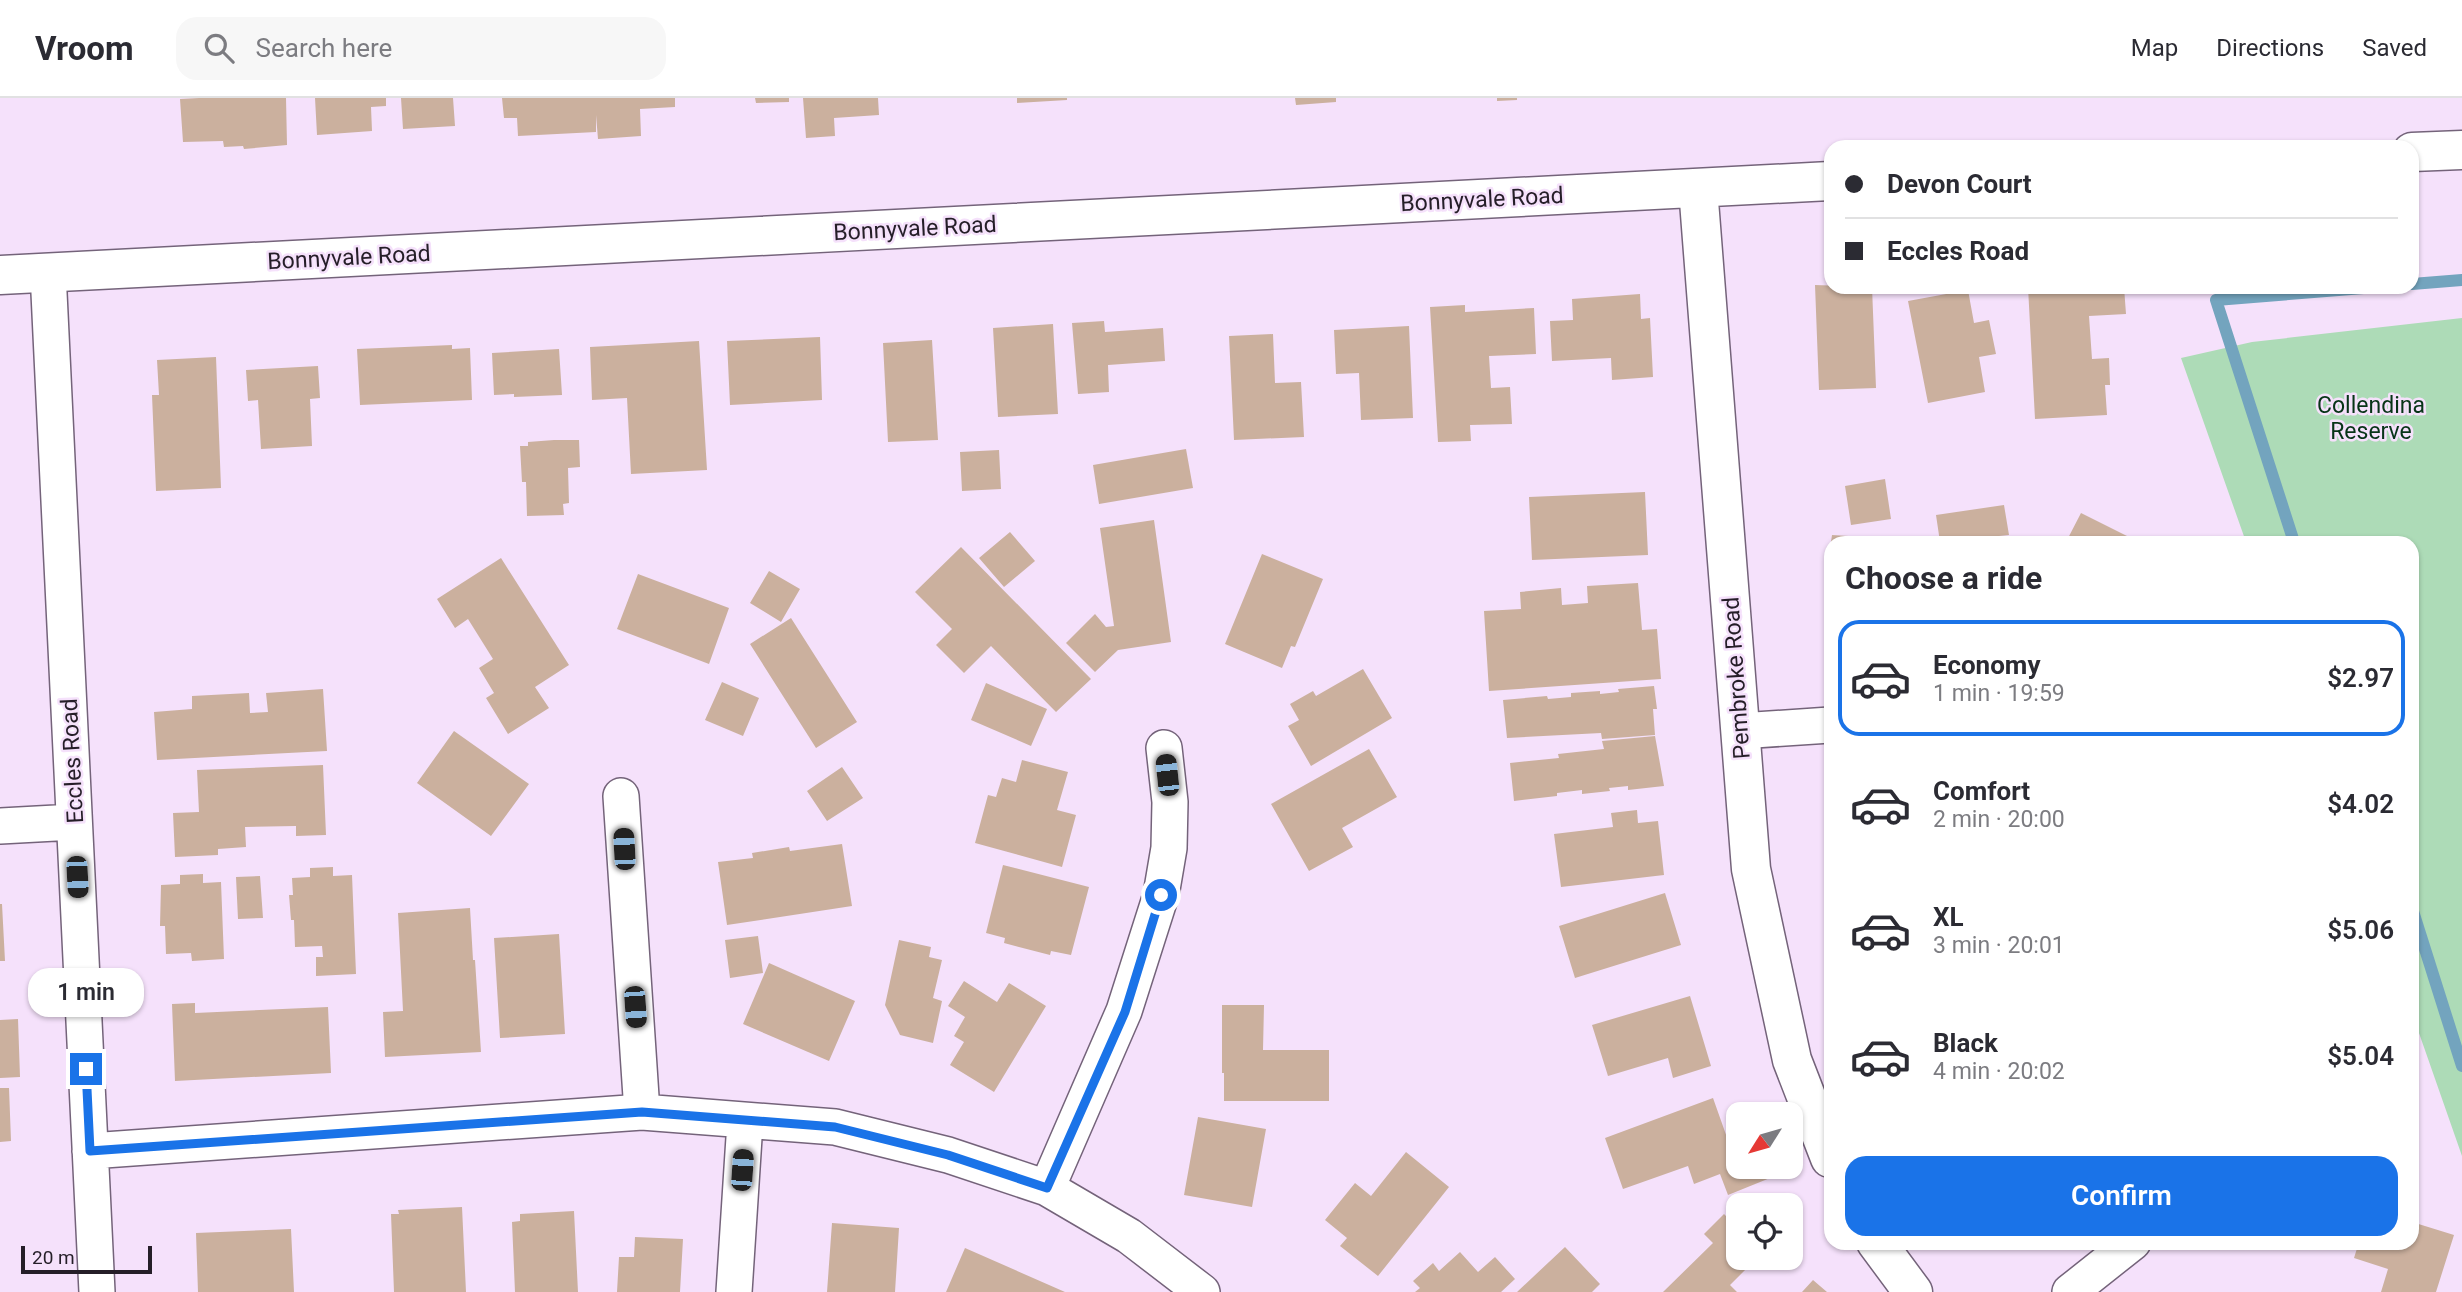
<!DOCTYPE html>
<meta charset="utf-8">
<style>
:root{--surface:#fff;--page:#f7f7f7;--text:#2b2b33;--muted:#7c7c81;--line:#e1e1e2;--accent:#1a73e8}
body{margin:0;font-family:Roboto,sans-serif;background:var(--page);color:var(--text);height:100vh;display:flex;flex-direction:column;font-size:26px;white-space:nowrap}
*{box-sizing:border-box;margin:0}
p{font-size:23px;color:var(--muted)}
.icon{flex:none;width:38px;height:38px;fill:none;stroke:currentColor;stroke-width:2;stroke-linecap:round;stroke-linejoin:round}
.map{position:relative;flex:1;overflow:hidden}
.panel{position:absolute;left:1824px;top:438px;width:595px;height:714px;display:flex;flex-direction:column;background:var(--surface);border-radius:21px;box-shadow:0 2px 5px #0004}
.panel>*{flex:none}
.banner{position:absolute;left:1824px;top:42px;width:595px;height:154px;border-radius:21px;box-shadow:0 2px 5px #0004;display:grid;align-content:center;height:154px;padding:0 21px;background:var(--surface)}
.needle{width:46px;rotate:233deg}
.fabs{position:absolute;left:1726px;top:1004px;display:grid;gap:14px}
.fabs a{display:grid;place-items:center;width:77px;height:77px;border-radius:14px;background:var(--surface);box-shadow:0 2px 5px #0004;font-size:35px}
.scale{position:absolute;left:21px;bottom:18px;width:131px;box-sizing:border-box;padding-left:7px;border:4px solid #251e28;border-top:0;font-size:19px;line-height:24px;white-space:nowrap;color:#251e28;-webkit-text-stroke:5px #f5e1fb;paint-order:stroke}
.end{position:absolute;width:32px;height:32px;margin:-16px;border:9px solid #1a73e8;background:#fff;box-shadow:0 0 0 4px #fff}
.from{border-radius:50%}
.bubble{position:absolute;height:49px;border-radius:21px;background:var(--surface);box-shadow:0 2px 5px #0004;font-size:23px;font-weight:600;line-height:49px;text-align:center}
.car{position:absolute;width:21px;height:42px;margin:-21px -10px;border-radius:9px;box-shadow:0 0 5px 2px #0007;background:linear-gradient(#222 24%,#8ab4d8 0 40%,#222 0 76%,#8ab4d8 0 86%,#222 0)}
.banner b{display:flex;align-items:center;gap:24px;height:66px;font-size:26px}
.banner b+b{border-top:2px solid var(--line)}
.banner i{width:18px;height:18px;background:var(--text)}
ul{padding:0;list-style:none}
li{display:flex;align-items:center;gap:21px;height:116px;margin:0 14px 10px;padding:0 7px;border:4px solid transparent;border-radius:21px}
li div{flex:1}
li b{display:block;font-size:26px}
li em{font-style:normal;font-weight:600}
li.active{border-color:var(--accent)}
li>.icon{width:63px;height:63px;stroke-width:1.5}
h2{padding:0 21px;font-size:32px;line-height:84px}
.primary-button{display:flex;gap:14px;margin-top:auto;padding:14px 21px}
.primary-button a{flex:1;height:80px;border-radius:21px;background:var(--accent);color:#fff;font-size:28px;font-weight:600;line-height:80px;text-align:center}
header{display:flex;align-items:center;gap:42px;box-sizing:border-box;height:98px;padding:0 35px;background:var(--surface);border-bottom:2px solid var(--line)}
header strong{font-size:33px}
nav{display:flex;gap:38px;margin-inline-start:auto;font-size:24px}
.search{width:490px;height:63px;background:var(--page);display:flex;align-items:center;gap:18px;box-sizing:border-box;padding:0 24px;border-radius:21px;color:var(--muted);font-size:26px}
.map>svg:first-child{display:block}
.green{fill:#addbb7}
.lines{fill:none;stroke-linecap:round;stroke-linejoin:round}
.stream{stroke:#73a4be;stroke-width:12}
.building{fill:#cbb09e}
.minor-casing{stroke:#74637a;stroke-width:38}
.tertiary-casing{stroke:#74637a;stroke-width:41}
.minor{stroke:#fff;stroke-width:35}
.tertiary{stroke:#fff;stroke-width:38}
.route{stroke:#1a73e8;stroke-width:9}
.labels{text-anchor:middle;stroke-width:5;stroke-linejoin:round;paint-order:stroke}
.street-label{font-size:23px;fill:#251e28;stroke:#f5e1fb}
.park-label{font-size:23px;fill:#073417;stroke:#f5e1fb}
</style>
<header>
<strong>Vroom</strong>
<div class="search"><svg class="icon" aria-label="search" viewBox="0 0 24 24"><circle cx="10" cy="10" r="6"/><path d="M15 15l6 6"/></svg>Search here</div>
<nav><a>Map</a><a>Directions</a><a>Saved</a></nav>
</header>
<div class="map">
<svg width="2462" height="1194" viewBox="0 0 2462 1194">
<rect width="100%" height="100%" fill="#f5e1fb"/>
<path class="green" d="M2462,220V1058L2412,915V444H2246L2181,260L2252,244Z"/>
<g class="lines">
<path class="stream" d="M2412,186L2462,182
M2294,444L2216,202L2376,189
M2412,810L2462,968"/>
</g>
<path class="building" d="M199,0H286L287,47L244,51L243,48L224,49L223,43L183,44L180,1Z
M315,0H386V8L371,9L372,33L317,37Z
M401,0H453L455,28L403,31Z
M502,0H675V9L640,11L641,38L598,41L596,17V34L518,38L517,20H504Z
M755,0H789V4L756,5Z
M803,0H878L879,17L834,20L835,38L806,40Z
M1017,0H1067V2L1017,5Z
M1295,0H1336V4L1296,7Z
M1497,0H1517V2L1497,3Z
M1815,187L1872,189L1876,290L1819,292Z
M2028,189H2124L2126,216L2089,218L2092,261L2109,260L2110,287H2105L2107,317L2035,321Z
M1968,192L1974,225L1989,222L1996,256L1979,259L1985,294L1928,305L1908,203Z
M1640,196L1641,221L1650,220L1653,279L1612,282L1611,260L1552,263L1550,223L1573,222L1572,201Z
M1465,207V214L1534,210L1536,256L1489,258L1491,290L1510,289L1512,326L1470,327L1471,343L1438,344L1430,209Z
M1104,223L1105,234L1163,230L1165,263L1108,267L1109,294L1078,296L1072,225Z
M1053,226L1058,316L998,319L993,230Z
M1409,228L1413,320L1361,322L1359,275L1336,276L1334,232Z
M1273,236L1275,285L1301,284L1304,339L1234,342L1229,238Z
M820,239L822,302L730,307L727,243Z
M932,242L938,342L888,344L883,245Z
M699,243L707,372L631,376L627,300L592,302L590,249Z
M452,247V251L470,250L472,302L360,307L357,251Z
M559,251L562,297L514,299V296L494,297L492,255Z
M216,259L221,390L156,393L152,297H159L157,262Z
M318,268L320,300L310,301L312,348L261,351L258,302L248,303L246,272Z
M554,342H579L580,369L568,370L569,405L563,406L564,417L527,418L526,384H522L520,348H528V344Z
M1186,351L1193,390L1099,406L1093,367Z
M999,352L1001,391L962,393L960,354Z
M1885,381L1891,421L1851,427L1845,388Z
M1645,394L1648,457L1532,462L1529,399Z
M2004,407L2009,437L1999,438L2000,444H1940L1936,417Z
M2081,415L2139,444H2066Z
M1154,422L1171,544L1118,552L1095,574L1066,545L1095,516L1106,529L1114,528L1100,430Z
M1010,434L1035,463L1004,489L979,460Z
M1832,437L1898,441V444H1831Z
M961,449L1091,581L1056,614L991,548L964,575L936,547L952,531L915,494Z
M1262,456L1323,481L1295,549L1291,548L1282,570L1225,546Z
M501,460L569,567L535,589L549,610L508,636L486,600L494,595L479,570L493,561L468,521L455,530L437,501Z
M769,473L800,491L781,524L750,505Z
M638,476L729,510L709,566L617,531Z
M1638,485L1642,532L1657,531L1661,581L1489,593L1484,513L1521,511L1520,494L1561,490L1562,507L1588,505L1587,488Z
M1828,496H1830V531L1827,530Z
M791,520L857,624L816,650L750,546Z
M1363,571L1392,620L1311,668L1288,628L1299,622L1290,606L1313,593L1316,598Z
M722,584L759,600L743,638L705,622Z
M986,585L1047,611L1031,648L971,622Z
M1654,588L1657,611H1653L1655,637L1602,641L1601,635L1507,640L1503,602L1547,598L1548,601L1571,599V595L1600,593V596L1619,594L1618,591Z
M323,591L327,653L157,662L154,614L192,611V598L249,595L250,615L268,614L266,595Z
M454,633L529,686L491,738L417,685Z
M1655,638L1664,688L1628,692V688L1609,690L1610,693L1582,696V692L1557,695V698L1514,703L1510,665L1559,660L1558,656L1604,651L1602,643Z
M1369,651L1397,699L1342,730L1353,749L1309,773L1271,706Z
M1022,662L1068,674L1057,712L1076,717L1062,769L975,745L988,697L996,699L1002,680L1016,684Z
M323,667L326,737L296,738V728L245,729L246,749L218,751V757L175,759L173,715L199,714L197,672Z
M842,669L863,700L827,723L807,693Z
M1637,712L1638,725L1658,723L1664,777L1561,789L1554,736L1613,729L1611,715Z
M842,746L852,808L727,827L718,764L753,760L752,755L789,749L790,753Z
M1003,767L1089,789L1071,857L1051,853L1050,857L1004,845L1005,840L986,835Z
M333,769V778L352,777L356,876L316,878V859H323L322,848L295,849L294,822H291L289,797H293L292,780L310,779V770Z
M203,776V785L221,784L224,861L192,863L191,855L166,856L165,828H160L161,787L180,786V777Z
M260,778L263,820L238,821L236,779Z
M1665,795L1681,847L1575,880L1559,828Z
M0,806H2L5,863H0Z
M470,810L473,862H475L481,954L385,959L383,914L403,913L398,815Z
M559,836L565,936L500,940L494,840Z
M758,838L763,875L730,880L725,842Z
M899,842L931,849L929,859L942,862L933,900L942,903L933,945L900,937L885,907Z
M769,865L855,903L829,963L743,926Z
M964,883L997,904L1009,885L1046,908L994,994L950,967L964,944L954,938L965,919L948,908Z
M1690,898L1711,968L1673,980L1668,960L1608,978L1592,927Z
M195,905V915L328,909L331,975L175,983L172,906Z
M1222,907H1264L1263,952H1329V1003H1224V975H1222Z
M18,921L20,979L0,980V922Z
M0,990H9L11,1043L0,1044Z
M1713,1000L1730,1048L1738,1045V1069H1772L1775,1078L1728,1097L1720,1076L1694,1086L1688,1068L1623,1091L1605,1040Z
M1198,1019L1266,1031L1252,1109L1184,1097Z
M2412,1026L2419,1034L2412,1041Z
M1406,1054L1449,1089L1378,1178L1340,1148L1347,1140L1325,1122L1355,1085L1371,1098Z
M462,1109L466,1194H394L391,1116H399L398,1112Z
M574,1113L578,1194H515L512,1124L520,1123V1116Z
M1724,1116L1734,1126L1738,1123V1160H1757L1730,1187L1737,1194H1663L1713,1145L1704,1136Z
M2412,1124L2454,1137L2436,1194H2381L2388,1171L2354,1160L2359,1144H2412Z
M832,1125L899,1130L895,1194H827Z
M291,1131L294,1194H198L196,1135Z
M635,1139L683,1141L680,1194H617L619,1159H634Z
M1565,1149L1600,1186L1592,1194H1517Z
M965,1150L1065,1194H946Z
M1460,1154L1478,1174L1495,1159L1515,1181L1501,1194H1415L1420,1190L1413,1183L1433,1165L1439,1173Z
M1813,1182L1827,1194H1802Z"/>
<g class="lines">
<g class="minor-casing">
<path id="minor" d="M48,174L97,1194
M1740,633L1830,627
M621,698L642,1014
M0,728L74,724
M90,1053L642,1014L835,1029L948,1057L1047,1090L1129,1138L1202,1194
M1047,1090L1124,913L1161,797L1169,750L1170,704L1164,650
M734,1194L745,1024
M2070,1194L2133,1144"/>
</g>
<g class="tertiary-casing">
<path id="tertiary" d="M2412,54L2462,52
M1698,90L1751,771L1792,962L1830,1060
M0,177L1830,83
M1876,1144L1913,1194"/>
</g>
<use href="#minor" class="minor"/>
<use href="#tertiary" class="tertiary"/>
</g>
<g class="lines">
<path class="route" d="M86,971L90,1053L642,1014L835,1029L948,1057L1047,1090L1125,914L1161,797"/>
</g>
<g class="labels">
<g class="street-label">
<text transform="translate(1482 101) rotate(-3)" y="8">Bonnyvale Road</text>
<text transform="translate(915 130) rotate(-3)" y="8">Bonnyvale Road</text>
<text transform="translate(349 159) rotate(-3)" y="8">Bonnyvale Road</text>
<text transform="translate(1736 580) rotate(-94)" y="8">Pembroke Road</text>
<text transform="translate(72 663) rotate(-93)" y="8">Eccles Road</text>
</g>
<g class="park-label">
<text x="2371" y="315">Collendina<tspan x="2371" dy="26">Reserve</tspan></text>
</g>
</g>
</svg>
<div class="fabs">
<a><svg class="needle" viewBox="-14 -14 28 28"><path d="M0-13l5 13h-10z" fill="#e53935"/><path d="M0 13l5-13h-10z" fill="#7c7c81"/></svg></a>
<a><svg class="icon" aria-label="locate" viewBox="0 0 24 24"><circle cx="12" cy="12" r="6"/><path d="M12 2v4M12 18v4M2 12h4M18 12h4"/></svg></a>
</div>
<div class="scale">20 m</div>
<i class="end from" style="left:1161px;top:797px"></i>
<i class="end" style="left:86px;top:971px"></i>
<div class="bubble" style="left:28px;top:870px;width:116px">1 min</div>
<i class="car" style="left:1167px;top:677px;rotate:354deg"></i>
<i class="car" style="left:624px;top:751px;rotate:357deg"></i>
<i class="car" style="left:77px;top:779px;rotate:177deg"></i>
<i class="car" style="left:635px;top:909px;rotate:176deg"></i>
<i class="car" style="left:742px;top:1072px;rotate:4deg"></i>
<div class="banner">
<b><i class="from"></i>Devon Court</b>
<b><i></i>Eccles Road</b>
</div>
<section class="panel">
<h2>Choose a ride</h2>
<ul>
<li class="active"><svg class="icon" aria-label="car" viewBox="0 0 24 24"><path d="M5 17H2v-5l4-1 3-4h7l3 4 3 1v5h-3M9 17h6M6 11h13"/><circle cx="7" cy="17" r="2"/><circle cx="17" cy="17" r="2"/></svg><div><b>Economy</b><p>1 min · 19:59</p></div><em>$2.97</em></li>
<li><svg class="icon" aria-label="car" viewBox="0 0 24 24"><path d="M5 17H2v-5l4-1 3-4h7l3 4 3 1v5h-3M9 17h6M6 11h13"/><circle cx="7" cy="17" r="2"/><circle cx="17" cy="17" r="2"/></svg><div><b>Comfort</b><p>2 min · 20:00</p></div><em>$4.02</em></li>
<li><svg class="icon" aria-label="car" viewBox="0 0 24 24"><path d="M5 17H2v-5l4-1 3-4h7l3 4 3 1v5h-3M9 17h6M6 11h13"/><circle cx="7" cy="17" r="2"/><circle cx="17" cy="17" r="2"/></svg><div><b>XL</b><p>3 min · 20:01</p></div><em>$5.06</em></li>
<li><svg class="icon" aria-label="car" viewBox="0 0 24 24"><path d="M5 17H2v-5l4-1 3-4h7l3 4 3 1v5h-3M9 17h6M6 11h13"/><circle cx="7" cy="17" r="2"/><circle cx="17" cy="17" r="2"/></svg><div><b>Black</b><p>4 min · 20:02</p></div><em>$5.04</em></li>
</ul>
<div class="primary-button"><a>Confirm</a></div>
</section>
</div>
